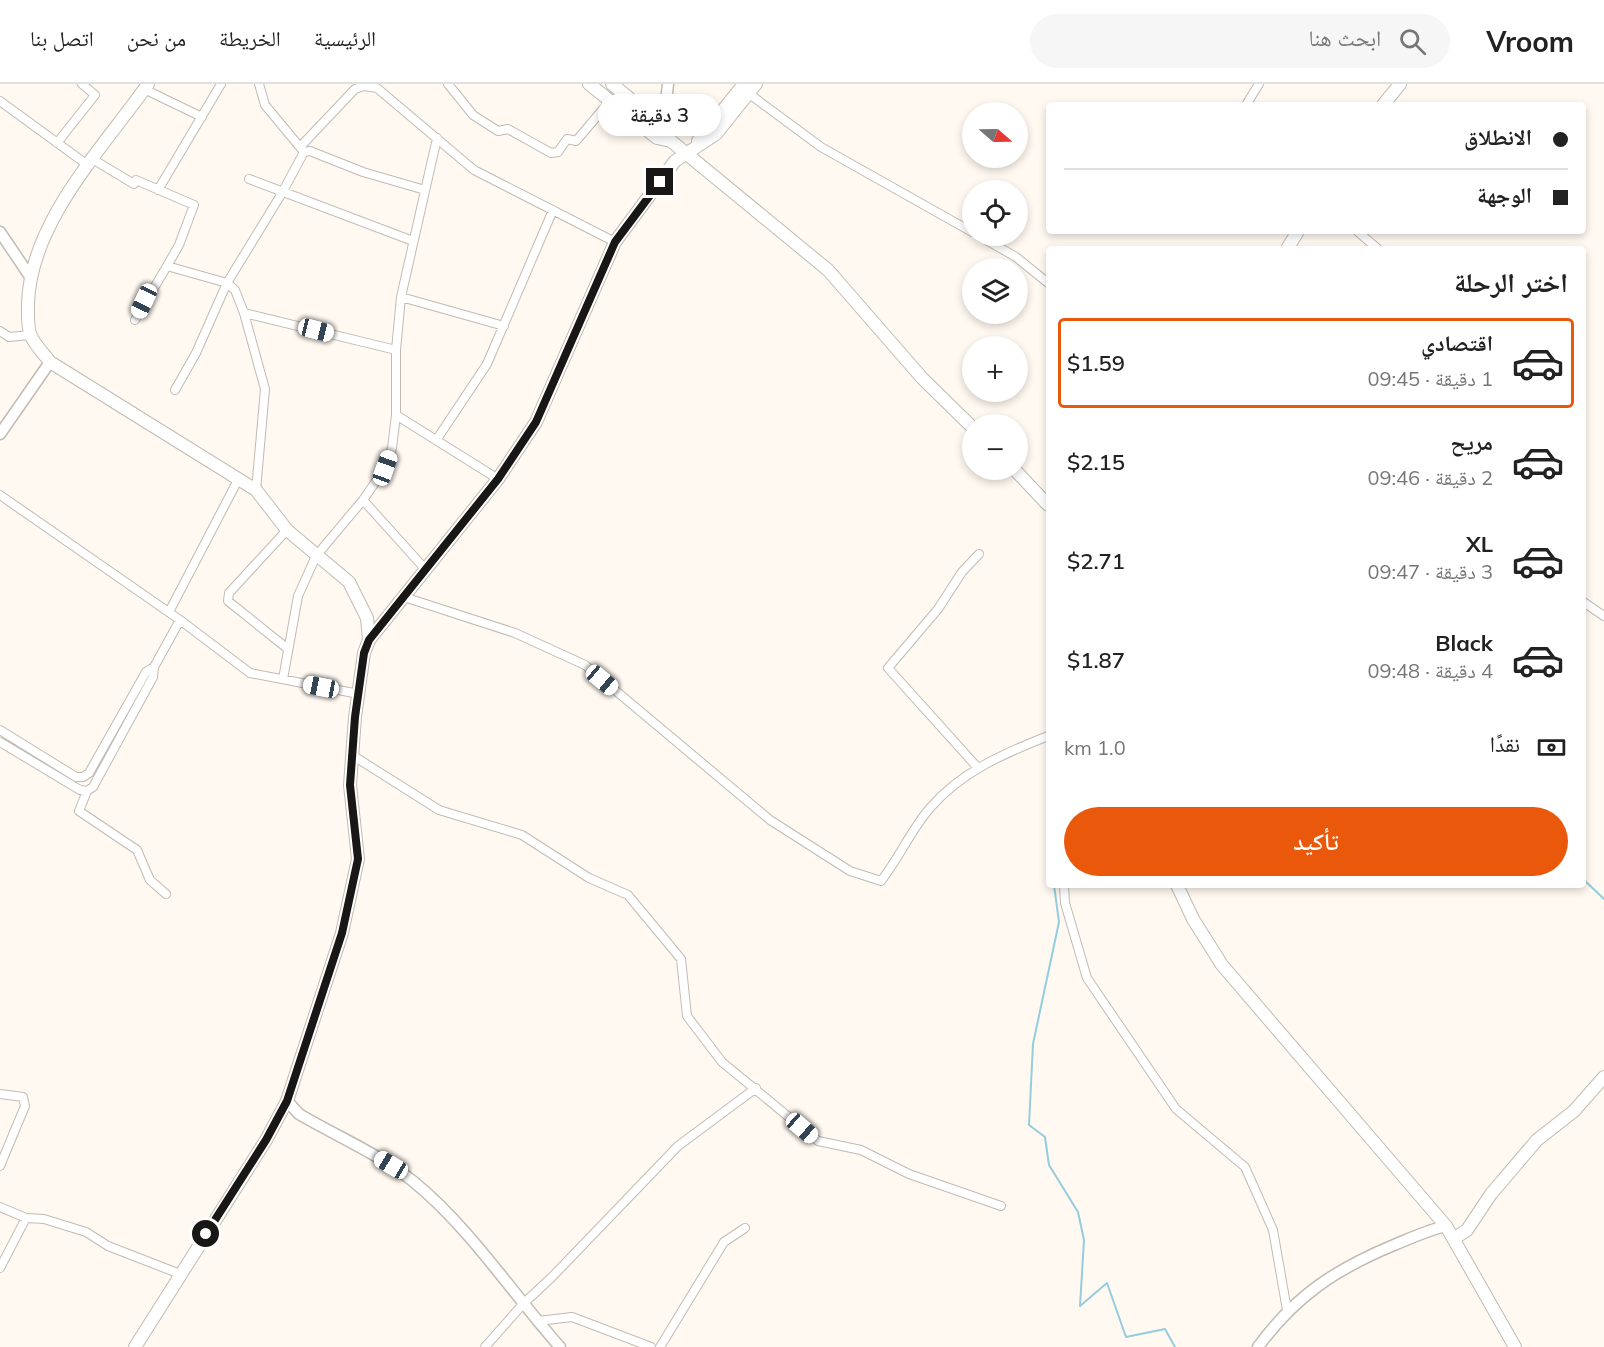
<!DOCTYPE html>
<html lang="ar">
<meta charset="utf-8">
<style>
:root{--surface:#fff;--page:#f6f6f6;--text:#222;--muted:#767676;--line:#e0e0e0;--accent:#ea580c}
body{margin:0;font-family:Mulish,"Noto Naskh Arabic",sans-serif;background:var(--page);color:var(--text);direction:rtl;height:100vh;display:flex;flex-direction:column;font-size:22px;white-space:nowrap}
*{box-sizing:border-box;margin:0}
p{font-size:20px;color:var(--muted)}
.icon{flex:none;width:33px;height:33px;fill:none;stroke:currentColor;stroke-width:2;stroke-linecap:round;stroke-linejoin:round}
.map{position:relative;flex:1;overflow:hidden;direction:ltr}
.side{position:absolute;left:1046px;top:162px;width:540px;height:642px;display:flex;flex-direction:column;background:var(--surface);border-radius:6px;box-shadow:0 3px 9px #0003;direction:rtl}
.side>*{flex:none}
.banner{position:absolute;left:1046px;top:18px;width:540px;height:132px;border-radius:6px;box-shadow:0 3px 9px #0003;direction:rtl;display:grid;align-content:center;height:132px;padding:0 18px;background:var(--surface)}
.needle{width:39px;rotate:110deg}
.controls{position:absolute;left:962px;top:18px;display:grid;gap:12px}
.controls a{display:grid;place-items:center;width:66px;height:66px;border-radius:50%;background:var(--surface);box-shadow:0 3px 9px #0003;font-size:30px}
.end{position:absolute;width:27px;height:27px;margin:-14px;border:8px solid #191715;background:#fff;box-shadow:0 0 0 3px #fff}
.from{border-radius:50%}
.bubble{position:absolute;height:42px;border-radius:21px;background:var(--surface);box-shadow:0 3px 9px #0003;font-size:20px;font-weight:600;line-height:42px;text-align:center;direction:rtl}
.car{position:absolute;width:18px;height:36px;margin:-18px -9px;border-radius:8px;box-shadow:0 0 4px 2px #0007;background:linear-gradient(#fff 24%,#345 0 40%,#fff 0 76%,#345 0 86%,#fff 0)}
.banner b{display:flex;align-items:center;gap:21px;height:57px;font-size:22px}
.banner b+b{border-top:2px solid var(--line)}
.banner i{width:15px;height:15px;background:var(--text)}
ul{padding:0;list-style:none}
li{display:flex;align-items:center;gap:18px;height:90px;margin:0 12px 9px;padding:0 6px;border:3px solid transparent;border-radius:6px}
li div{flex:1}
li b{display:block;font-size:22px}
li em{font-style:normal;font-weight:600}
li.on{border-color:var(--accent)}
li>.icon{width:54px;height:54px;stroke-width:1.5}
h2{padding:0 18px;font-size:27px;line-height:72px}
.pay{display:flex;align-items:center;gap:15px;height:66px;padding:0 18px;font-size:22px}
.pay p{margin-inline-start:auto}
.primary-button{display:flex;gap:12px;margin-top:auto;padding:12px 18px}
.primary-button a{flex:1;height:69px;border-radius:36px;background:var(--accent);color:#fff;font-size:24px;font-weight:600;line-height:69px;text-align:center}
header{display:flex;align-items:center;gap:36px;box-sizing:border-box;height:84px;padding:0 30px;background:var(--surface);border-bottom:2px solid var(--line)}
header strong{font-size:28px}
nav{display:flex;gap:33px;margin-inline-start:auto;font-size:21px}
.search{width:420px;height:54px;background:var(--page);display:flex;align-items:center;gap:15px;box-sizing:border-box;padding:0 21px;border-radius:33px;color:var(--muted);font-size:22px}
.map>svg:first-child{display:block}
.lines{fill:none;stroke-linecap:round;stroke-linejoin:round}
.stream{stroke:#93cddf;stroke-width:2}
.minor-casing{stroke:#c0bbb3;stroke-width:10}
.tertiary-casing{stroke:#c0bbb3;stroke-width:13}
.secondary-casing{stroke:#c0bbb3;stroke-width:14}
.primary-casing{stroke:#c0bbb3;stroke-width:14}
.minor{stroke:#fff;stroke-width:8}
.tertiary{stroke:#fff;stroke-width:10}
.secondary{stroke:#fff;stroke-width:12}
.primary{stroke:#fff;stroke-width:12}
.route{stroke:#191715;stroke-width:8}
</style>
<header>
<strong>Vroom</strong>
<div class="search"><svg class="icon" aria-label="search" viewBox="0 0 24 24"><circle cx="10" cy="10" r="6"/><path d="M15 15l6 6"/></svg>ابحث هنا</div>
<nav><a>الرئيسية</a><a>الخريطة</a><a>من نحن</a><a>اتصل بنا</a></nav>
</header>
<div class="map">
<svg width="1604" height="1263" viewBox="0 0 1604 1263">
<rect width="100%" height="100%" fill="#fff9f1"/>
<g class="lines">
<path class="stream" d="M1582,794L1604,815
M1054,801L1059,838L1033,960L1029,1041L1045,1053L1049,1081L1078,1128L1084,1156L1080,1222L1107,1199L1126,1253L1165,1245L1175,1263"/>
<g class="minor-casing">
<path id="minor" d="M448,0L473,31L498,47L508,45L551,69L558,68L567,55L576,57L610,17
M144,5L202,33
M748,9L821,63L972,148
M0,17L89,82
M1246,21L1259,0
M57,59L95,11L82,0
M300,63L355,5L364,2L377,4L474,86L615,158
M304,68L310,67L363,88L425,106
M94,76L134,100L136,96L194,121L179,161L167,182L227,199L196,269L175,306
M249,95L413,157
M158,106L221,0
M1357,147L1378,165
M979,152L1016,173L1048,199
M401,213L504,242
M244,229L396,266
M135,236L167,182
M0,247L9,253L30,251
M396,331L498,395
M437,355L487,280L553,126
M256,406L265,305L244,229L235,206L227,199L282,109L304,68L265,21L259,0
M0,411L180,536L250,589L359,610
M363,416L426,486
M287,446L229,509L228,517L288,565
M404,513L515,549L585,581L770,736L850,787L881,797C899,774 911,746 930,724C962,687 1005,669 1048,652
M1582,517L1604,532
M169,528L239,394
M283,595L298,512L316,472L363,416L385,384L392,364L396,331V266L401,213L437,54
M0,646L76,693H83L89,689L146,588L154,583L180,536
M0,658L80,706L87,707L93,703L153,593L154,583
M352,671L439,726L522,751L589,794L628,811L681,875L687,932L722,978L818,1057L861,1066L909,1090L1001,1122
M978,684L888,584L938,525L962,488L979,470
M87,707L79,727L137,766L150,796L166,810
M1064,801L1065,819L1087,894L1176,1025L1245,1083L1273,1146L1287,1226
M0,1010L23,1013L25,1022L0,1082
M0,1123L26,1134
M0,1184L26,1134L44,1135L86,1148L108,1162L180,1190
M538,1237L572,1233L651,1263
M485,1263L523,1220L552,1193L678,1062L756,1004
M660,1263L724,1158L745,1144"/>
</g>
<g class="tertiary-casing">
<path id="tertiary" d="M663,42L668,0
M0,148L31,194
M0,350L50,278
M287,1017L299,1030C338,1053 379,1070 414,1098C470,1144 512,1209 560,1263
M1258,1263C1295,1212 1336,1185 1394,1161C1411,1154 1428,1146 1446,1142"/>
</g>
<g class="secondary-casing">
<path id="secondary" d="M148,0C103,64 30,138 28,220C28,229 27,243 31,252C35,261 44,270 50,278L256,406L287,446L349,498L367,534L369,556
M1383,21L1400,0
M698,57L744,0
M1287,165L1298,147
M1455,1154L1467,1146L1491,1110L1537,1056L1574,1027L1604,993
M135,1263L266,1056L287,1017L342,849L358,775L350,701L355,633L364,569L369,556L498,395L536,338L615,158L675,77L716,50L756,0"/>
</g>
<g class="primary-casing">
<path id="primary" d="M589,0L657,54L671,57
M612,0L663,42L671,57L828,186L922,294L972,343
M1015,386L1048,421
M1177,801L1193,835L1222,881L1446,1142L1515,1263"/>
</g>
<use href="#minor" class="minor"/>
<use href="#tertiary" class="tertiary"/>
<use href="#secondary" class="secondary"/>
<use href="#primary" class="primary"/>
</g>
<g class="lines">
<path class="route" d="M206,1150L266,1056L287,1017L342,849L358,775L350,701L355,633L364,569L369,556L498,395L536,338L615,158L660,98"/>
</g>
</svg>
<div class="controls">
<a><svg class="needle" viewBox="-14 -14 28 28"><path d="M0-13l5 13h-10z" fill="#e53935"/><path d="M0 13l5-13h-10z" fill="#767676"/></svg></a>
<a><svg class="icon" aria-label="locate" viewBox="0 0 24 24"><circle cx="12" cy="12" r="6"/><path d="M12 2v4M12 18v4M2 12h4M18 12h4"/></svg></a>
<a><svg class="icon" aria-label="layers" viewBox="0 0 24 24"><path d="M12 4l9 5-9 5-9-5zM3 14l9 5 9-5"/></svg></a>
<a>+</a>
<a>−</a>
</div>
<i class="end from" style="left:206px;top:1150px"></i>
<i class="end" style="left:660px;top:98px"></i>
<div class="bubble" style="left:598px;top:10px;width:123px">3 دقيقة</div>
<i class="car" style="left:144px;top:217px;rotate:205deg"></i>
<i class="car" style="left:316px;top:246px;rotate:104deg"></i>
<i class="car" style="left:385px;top:384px;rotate:20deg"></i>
<i class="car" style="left:602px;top:596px;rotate:130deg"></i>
<i class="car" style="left:321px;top:603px;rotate:281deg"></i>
<i class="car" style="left:802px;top:1044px;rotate:131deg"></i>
<i class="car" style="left:391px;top:1081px;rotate:301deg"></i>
<div class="banner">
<b><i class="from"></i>الانطلاق</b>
<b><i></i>الوجهة</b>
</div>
<section class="side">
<h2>اختر الرحلة</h2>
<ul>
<li class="on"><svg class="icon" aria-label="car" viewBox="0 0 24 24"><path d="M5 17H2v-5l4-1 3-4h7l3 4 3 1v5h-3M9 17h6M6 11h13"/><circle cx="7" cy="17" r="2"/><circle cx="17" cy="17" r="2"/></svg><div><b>اقتصادي</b><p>1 دقيقة · 09:45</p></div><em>$1.59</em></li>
<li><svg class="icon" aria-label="car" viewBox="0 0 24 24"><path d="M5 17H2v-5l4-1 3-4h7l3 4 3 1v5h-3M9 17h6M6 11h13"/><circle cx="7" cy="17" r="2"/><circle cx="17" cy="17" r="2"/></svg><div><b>مريح</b><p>2 دقيقة · 09:46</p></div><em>$2.15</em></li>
<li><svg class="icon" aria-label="car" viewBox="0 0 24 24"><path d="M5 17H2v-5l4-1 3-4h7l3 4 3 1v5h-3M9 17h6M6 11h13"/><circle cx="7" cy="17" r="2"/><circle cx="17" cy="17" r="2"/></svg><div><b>XL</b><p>3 دقيقة · 09:47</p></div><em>$2.71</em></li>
<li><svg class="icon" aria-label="car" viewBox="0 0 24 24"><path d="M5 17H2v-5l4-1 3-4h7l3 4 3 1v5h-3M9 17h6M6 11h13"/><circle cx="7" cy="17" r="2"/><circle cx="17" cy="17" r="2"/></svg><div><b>Black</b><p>4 دقيقة · 09:48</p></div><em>$1.87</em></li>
</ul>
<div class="pay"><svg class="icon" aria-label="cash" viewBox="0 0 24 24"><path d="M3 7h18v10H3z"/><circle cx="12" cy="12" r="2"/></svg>نقدًا<p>1.0 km</p></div>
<div class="primary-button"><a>تأكيد</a></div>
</section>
</div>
